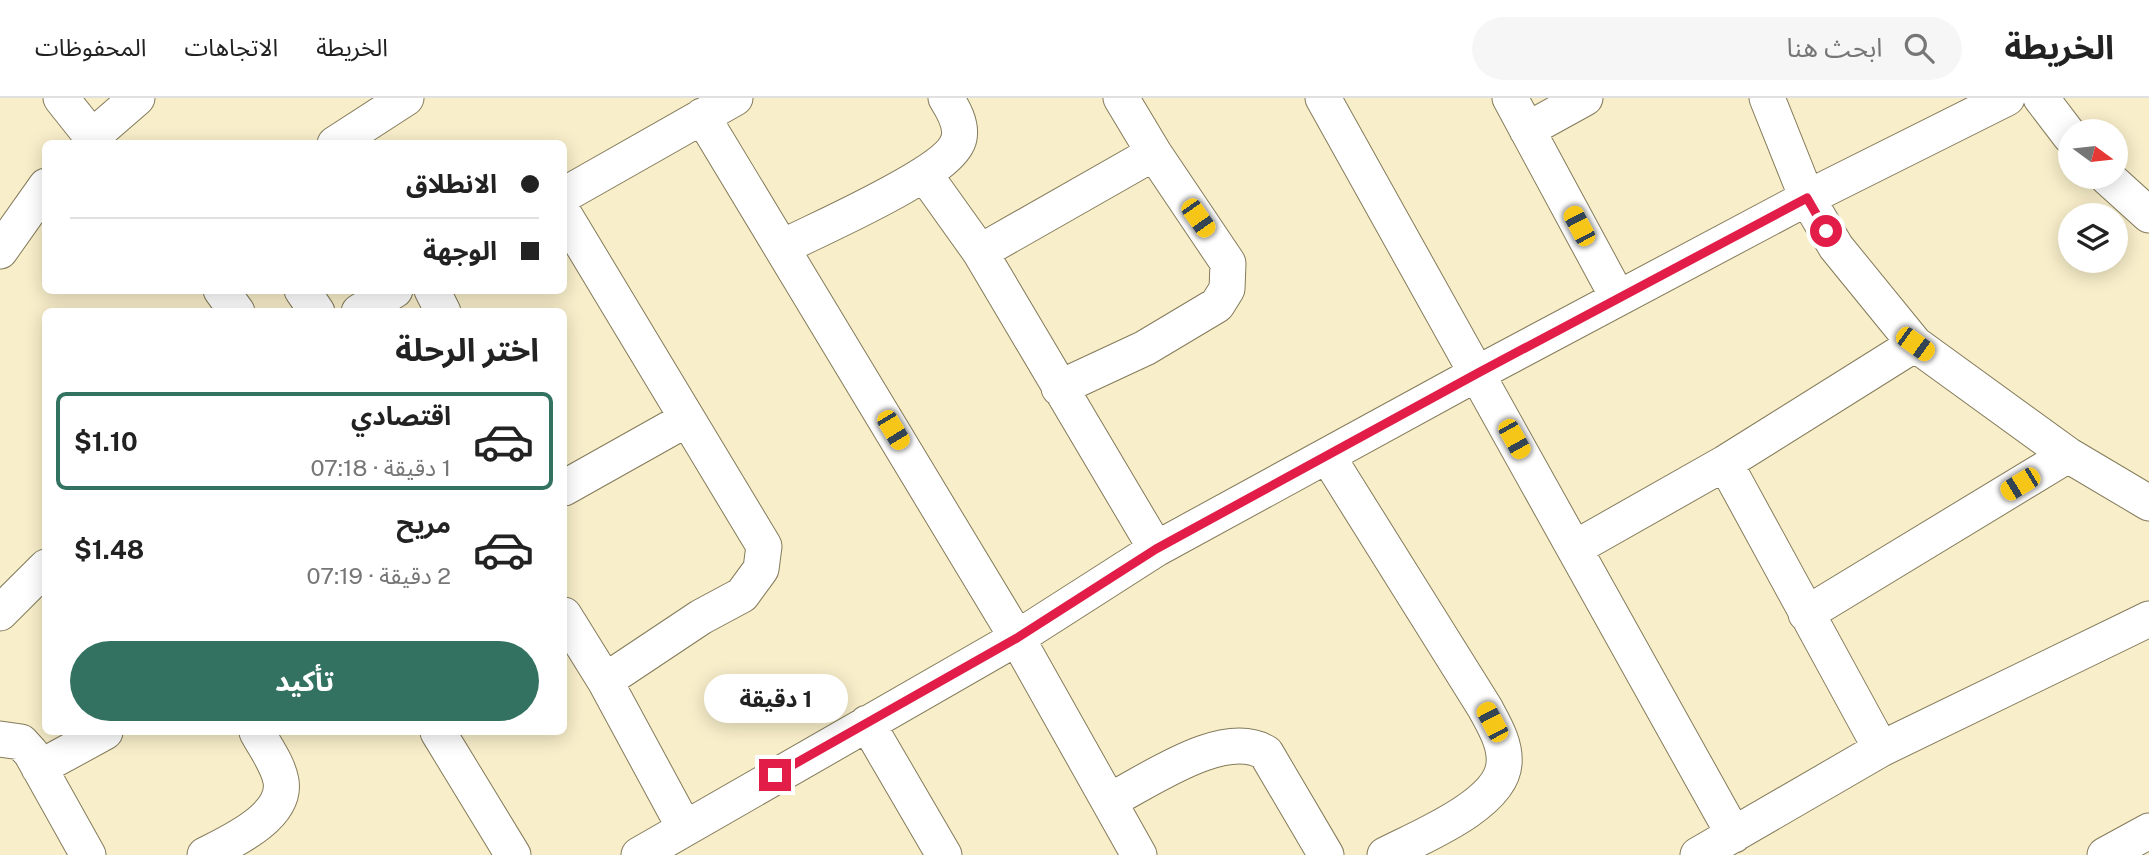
<!DOCTYPE html>
<html lang="ar">
<meta charset="utf-8">
<style>
:root{--surface:#fff;--page:#f6f6f6;--text:#222;--muted:#767676;--line:#e0e0e0;--accent:#337260}
body{margin:0;font-family:"Public Sans","Noto Sans Arabic",sans-serif;background:var(--page);color:var(--text);direction:rtl;height:100vh;display:flex;flex-direction:column;font-size:26px;white-space:nowrap}
*{box-sizing:border-box;margin:0}
p{font-size:23px;color:var(--muted)}
.icon{flex:none;width:38px;height:38px;fill:none;stroke:currentColor;stroke-width:2;stroke-linecap:round;stroke-linejoin:round}
.map{position:relative;flex:1;overflow:hidden;direction:ltr}
.details{position:absolute;left:42px;top:210px;width:525px;height:427px;display:flex;flex-direction:column;background:var(--surface);border-radius:10px;box-shadow:0 4px 18px #0003;direction:rtl}
.details>*{flex:none}
.guide{position:absolute;left:42px;top:42px;width:525px;height:154px;border-radius:10px;box-shadow:0 4px 18px #0003;direction:rtl;display:grid;align-content:center;height:154px;padding:0 28px;background:var(--surface)}
.needle{width:46px;rotate:105deg}
.tools{position:absolute;left:2058px;top:21px;display:grid;gap:14px}
.tools a{display:grid;place-items:center;width:70px;height:70px;border-radius:50%;background:var(--surface);box-shadow:0 4px 18px #0003;font-size:35px}
.end{position:absolute;width:32px;height:32px;margin:-16px;border:9px solid #e11d48;background:#fff;box-shadow:0 0 0 4px #fff}
.from{border-radius:50%}
.bubble{position:absolute;height:49px;border-radius:24px;background:var(--surface);box-shadow:0 4px 18px #0003;font-size:23px;font-weight:700;line-height:49px;text-align:center;direction:rtl}
.car{position:absolute;width:21px;height:42px;margin:-21px -10px;border-radius:9px;box-shadow:0 0 5px 2px #0007;background:linear-gradient(#f5c518 24%,#345 0 40%,#f5c518 0 76%,#345 0 86%,#f5c518 0)}
.guide b{display:flex;align-items:center;gap:24px;height:66px;font-size:26px}
.guide b+b{border-top:2px solid var(--line)}
.guide i{width:18px;height:18px;background:var(--text)}
ul{padding:0;list-style:none}
li{display:flex;align-items:center;gap:21px;height:98px;margin:0 14px 10px;padding:0 14px;border:4px solid transparent;border-radius:10px}
li div{flex:1}
li b{display:block;font-size:26px}
li em{font-style:normal;font-weight:700}
li.selected{border-color:var(--accent)}
li>.icon{width:63px;height:63px;stroke-width:1.5}
h2{padding:0 28px;font-size:32px;line-height:84px}
.primary-button{display:flex;gap:14px;margin-top:auto;padding:14px 28px}
.primary-button a{flex:1;height:80px;border-radius:42px;background:var(--accent);color:#fff;font-size:28px;font-weight:700;line-height:80px;text-align:center}
header{display:flex;align-items:center;gap:42px;box-sizing:border-box;height:98px;padding:0 35px;background:var(--surface);border-bottom:2px solid var(--line)}
header strong{font-size:33px}
nav{display:flex;gap:38px;margin-inline-start:auto;font-size:24px}
.search{width:490px;height:63px;background:var(--page);display:flex;align-items:center;gap:18px;box-sizing:border-box;padding:0 24px;border-radius:38px;color:var(--muted);font-size:26px}
.map>svg:first-child{display:block}
.lines{fill:none;stroke-linecap:round;stroke-linejoin:round}
.minor-casing{stroke:#847b5b;stroke-width:37}
.minor{stroke:#fff;stroke-width:35}
.route{stroke:#e11d48;stroke-width:9}
</style>
<header>
<strong>الخريطة</strong>
<div class="search"><svg class="icon" aria-label="search" viewBox="0 0 24 24"><circle cx="10" cy="10" r="6"/><path d="M15 15l6 6"/></svg>ابحث هنا</div>
<nav><a>الخريطة</a><a>الاتجاهات</a><a>المحفوظات</a></nav>
</header>
<div class="map">
<svg width="2149" height="757" viewBox="0 0 2149 757">
<rect width="100%" height="100%" fill="#f8eeca"/>
<g class="lines">
<g class="minor-casing">
<path id="minor" d="M61,0L92,39L137,0
M1323,0L1734,737
M1510,0L1618,200
M1767,0L1807,100L1836,149L1915,246L2068,357L2149,405
M2041,0L2070,38
M702,18L1017,540L1139,757
M1527,32L1585,0
M335,46L406,0
M925,77L980,154L1156,451
M2107,79L2149,117
M564,97L735,0
M564,116L764,448L761,471L742,497L701,519L605,583
M783,149C817,131 953,74 959,40C962,26 953,11 946,0
M0,153L46,88
M980,154L1154,55
M221,192L237,214
M302,192L317,214
M432,192L443,214
M359,214L395,192
M1059,290L1145,250L1217,207L1227,191L1228,165L1154,55L1121,0
M1328,359L1485,610C1494,627 1506,646 1504,666C1501,707 1418,740 1385,757
M1725,365L1881,651
M564,390L687,321
M1575,450L1725,365L1915,246
M0,515L46,469
M1806,516L2068,357
M564,517L605,583L684,729
M867,625L944,757
M438,634L513,757
M0,641L21,644L31,655L88,757
M39,670L105,634
M1109,703C1149,683 1224,629 1266,655L1326,757
M205,757C230,744 287,719 281,683C278,666 265,649 257,634
M639,757L1017,540L1156,451L1478,275L1807,100L2007,0
M1698,757L1881,651L2149,521
M2105,757L2149,733"/>
</g>
<use href="#minor" class="minor"/>
</g>
<g class="lines">
<path class="route" d="M775,677L1017,540L1156,451L1478,275L1807,100L1826,133"/>
</g>
</svg>
<div class="tools">
<a><svg class="needle" viewBox="-14 -14 28 28"><path d="M0-13l5 13h-10z" fill="#e53935"/><path d="M0 13l5-13h-10z" fill="#767676"/></svg></a>
<a><svg class="icon" aria-label="layers" viewBox="0 0 24 24"><path d="M12 4l9 5-9 5-9-5zM3 14l9 5 9-5"/></svg></a>
</div>
<i class="end from" style="left:1826px;top:133px"></i>
<i class="end" style="left:775px;top:677px"></i>
<div class="bubble" style="left:704px;top:576px;width:144px">1 دقيقة</div>
<i class="car" style="left:1198px;top:120px;rotate:145deg"></i>
<i class="car" style="left:1579px;top:128px;rotate:332deg"></i>
<i class="car" style="left:1915px;top:246px;rotate:126deg"></i>
<i class="car" style="left:893px;top:332px;rotate:149deg"></i>
<i class="car" style="left:1514px;top:341px;rotate:151deg"></i>
<i class="car" style="left:2020px;top:386px;rotate:239deg"></i>
<i class="car" style="left:1492px;top:624px;rotate:332deg"></i>
<div class="guide">
<b><i class="from"></i>الانطلاق</b>
<b><i></i>الوجهة</b>
</div>
<section class="details">
<h2>اختر الرحلة</h2>
<ul>
<li class="selected"><svg class="icon" aria-label="car" viewBox="0 0 24 24"><path d="M5 17H2v-5l4-1 3-4h7l3 4 3 1v5h-3M9 17h6M6 11h13"/><circle cx="7" cy="17" r="2"/><circle cx="17" cy="17" r="2"/></svg><div><b>اقتصادي</b><p>1 دقيقة · 07:18</p></div><em>$1.10</em></li>
<li><svg class="icon" aria-label="car" viewBox="0 0 24 24"><path d="M5 17H2v-5l4-1 3-4h7l3 4 3 1v5h-3M9 17h6M6 11h13"/><circle cx="7" cy="17" r="2"/><circle cx="17" cy="17" r="2"/></svg><div><b>مريح</b><p>2 دقيقة · 07:19</p></div><em>$1.48</em></li>
</ul>
<div class="primary-button"><a>تأكيد</a></div>
</section>
</div>
